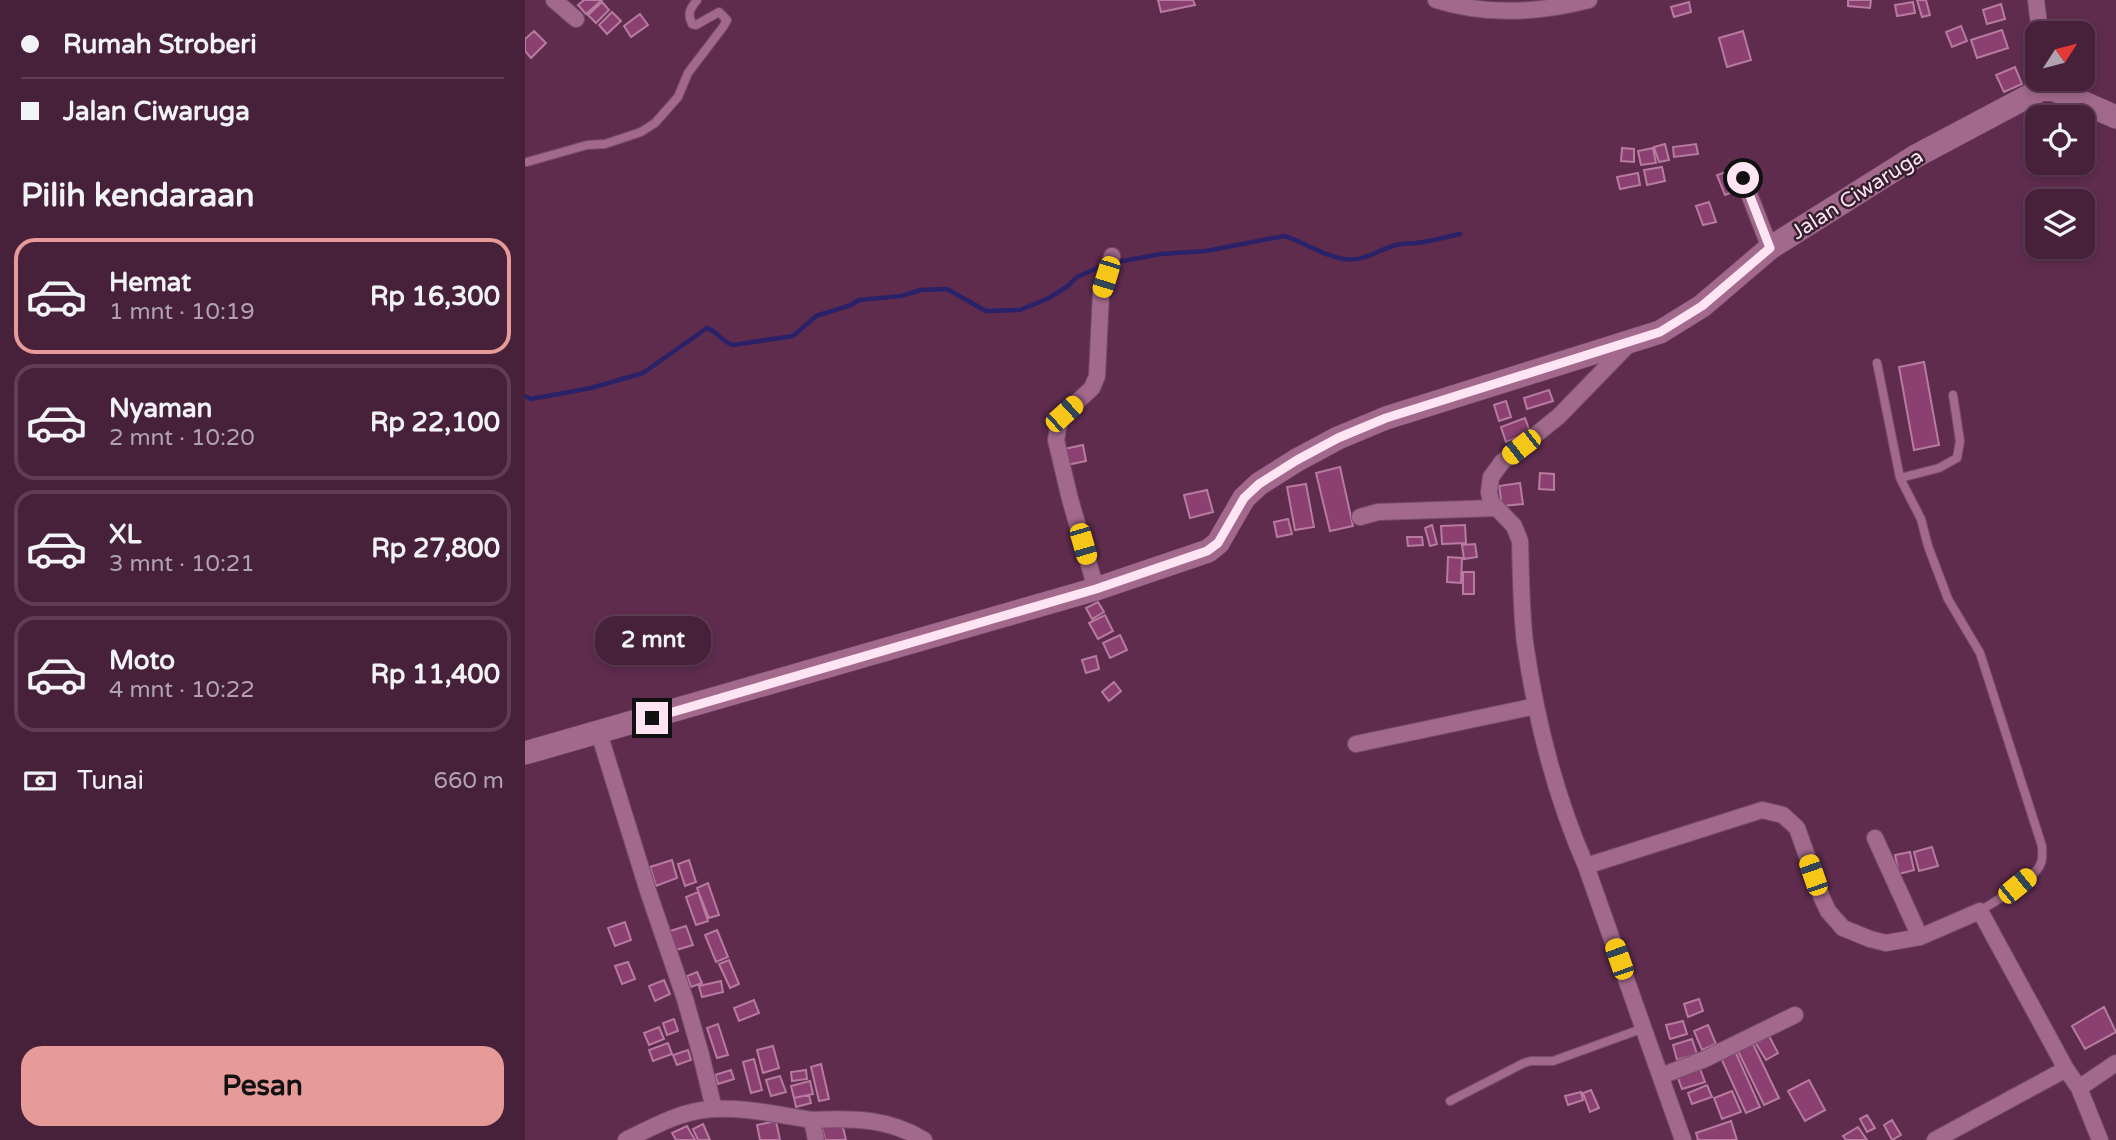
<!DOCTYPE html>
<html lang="id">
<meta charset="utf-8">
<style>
:root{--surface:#47213a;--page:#512e45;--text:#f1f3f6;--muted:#b0a3af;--line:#5f3e54;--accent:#e69b98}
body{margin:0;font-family:"Varela Round",sans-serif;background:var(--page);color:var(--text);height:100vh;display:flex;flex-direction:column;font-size:26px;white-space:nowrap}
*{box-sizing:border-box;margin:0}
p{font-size:23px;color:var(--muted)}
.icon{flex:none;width:38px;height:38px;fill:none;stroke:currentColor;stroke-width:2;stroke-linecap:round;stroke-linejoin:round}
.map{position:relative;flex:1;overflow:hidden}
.sheet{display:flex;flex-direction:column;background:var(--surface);width:525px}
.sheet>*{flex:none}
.banner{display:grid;align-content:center;height:154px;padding:0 21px;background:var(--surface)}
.needle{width:46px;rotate:54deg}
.fabs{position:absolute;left:1500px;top:21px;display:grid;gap:14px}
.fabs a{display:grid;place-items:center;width:70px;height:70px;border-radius:14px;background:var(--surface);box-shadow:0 4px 10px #0003,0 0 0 2px var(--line);font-size:35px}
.end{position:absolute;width:32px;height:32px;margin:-16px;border:9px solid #ffe4f4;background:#111;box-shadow:0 0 0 4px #111}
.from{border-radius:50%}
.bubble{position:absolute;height:49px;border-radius:21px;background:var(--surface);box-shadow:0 4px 10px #0003,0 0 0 2px var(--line);font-size:23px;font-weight:700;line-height:49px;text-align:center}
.car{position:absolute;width:21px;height:42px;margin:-21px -10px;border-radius:9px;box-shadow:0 0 5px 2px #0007;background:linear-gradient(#f5c518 24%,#345 0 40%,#f5c518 0 76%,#345 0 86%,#f5c518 0)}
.banner b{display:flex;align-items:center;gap:24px;height:66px;font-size:26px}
.banner b+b{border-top:2px solid var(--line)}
.banner i{width:18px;height:18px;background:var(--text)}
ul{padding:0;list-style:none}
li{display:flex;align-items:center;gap:21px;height:116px;margin:0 14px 10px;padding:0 7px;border:4px solid var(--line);border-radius:21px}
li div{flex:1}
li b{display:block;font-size:26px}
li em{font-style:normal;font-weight:700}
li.selected{border-color:var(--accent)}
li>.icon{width:63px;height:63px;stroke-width:1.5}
h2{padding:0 21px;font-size:32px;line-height:84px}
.pay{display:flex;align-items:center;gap:18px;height:77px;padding:0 21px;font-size:26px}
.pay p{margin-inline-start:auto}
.button{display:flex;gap:14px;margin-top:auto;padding:14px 21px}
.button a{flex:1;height:80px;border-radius:21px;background:var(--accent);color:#111;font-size:28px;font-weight:700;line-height:80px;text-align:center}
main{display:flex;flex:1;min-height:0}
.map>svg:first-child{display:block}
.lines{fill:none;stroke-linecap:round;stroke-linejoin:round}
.stream{stroke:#2a2169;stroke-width:4.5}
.building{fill:#8c4072;stroke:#b67b9f;stroke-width:2}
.lane-casing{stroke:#774d69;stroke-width:10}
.street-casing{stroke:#774d69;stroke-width:18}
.secondary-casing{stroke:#774d69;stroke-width:24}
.lane{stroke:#a2698d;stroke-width:8}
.street{stroke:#a2698d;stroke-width:16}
.secondary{stroke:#a2698d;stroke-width:23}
.route{stroke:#ffe4f4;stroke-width:9}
.labels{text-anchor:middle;stroke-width:5;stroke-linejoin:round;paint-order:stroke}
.street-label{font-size:21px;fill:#ffe4f4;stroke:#361f2e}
</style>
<main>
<section class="sheet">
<div class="banner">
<b><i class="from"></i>Rumah Stroberi</b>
<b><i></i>Jalan Ciwaruga</b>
</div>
<h2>Pilih kendaraan</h2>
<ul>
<li class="selected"><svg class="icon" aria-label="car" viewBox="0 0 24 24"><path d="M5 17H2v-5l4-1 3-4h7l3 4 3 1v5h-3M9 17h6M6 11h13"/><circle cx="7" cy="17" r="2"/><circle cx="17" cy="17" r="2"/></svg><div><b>Hemat</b><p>1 mnt · 10:19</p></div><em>Rp 16,300</em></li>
<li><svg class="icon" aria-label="car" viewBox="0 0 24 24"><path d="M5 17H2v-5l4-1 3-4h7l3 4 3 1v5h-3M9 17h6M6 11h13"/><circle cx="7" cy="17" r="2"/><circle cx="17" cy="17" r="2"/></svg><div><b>Nyaman</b><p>2 mnt · 10:20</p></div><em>Rp 22,100</em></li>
<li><svg class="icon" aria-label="car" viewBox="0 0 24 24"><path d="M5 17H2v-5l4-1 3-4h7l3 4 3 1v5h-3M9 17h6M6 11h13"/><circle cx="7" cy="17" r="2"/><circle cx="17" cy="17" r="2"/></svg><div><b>XL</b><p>3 mnt · 10:21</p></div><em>Rp 27,800</em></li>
<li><svg class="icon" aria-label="car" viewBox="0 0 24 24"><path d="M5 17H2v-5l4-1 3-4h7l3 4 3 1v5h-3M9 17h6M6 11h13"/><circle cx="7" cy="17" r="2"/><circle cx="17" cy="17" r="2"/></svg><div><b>Moto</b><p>4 mnt · 10:22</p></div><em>Rp 11,400</em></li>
</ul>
<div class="pay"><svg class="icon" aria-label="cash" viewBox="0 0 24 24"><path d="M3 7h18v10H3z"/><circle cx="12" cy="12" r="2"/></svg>Tunai<p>660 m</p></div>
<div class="button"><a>Pesan</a></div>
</section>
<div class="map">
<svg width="1591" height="1140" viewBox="0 0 1591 1140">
<rect width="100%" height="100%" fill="#5f2c4e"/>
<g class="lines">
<path class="stream" d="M590,260L598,261L636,254L681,251L759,236C780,242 797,256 819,259C839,262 853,250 871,245C878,243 885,244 892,243C907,241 921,237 935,234
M0,396L6,399L66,388L118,373L182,328C192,331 197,342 208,345L268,336L291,316L326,305L334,300L376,296L396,290L422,289L461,311L495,310L524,298L543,286L552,277L579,265"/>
</g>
<path class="building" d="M59,0H77L61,14L53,5Z
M633,0H668L670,5L636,12Z
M1323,0H1346L1345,8L1323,6Z
M1392,0H1401L1405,15L1397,17Z
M77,2L84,10L71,23L63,15Z
M1164,2L1166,12L1149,17L1146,7Z
M1388,2L1390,13L1372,16L1370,5Z
M1476,4L1480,19L1462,24L1458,10Z
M87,12L96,21L82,34L74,25Z
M115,14L123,25L106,37L99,26Z
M1436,26L1442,41L1427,47L1421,32Z
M1477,30L1483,48L1452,58L1446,40Z
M9,31L21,43L6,58L0,51V39Z
M1218,31L1226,60L1202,67L1194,38Z
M1490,67L1497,84L1479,92L1471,75Z
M1140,144L1144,160L1134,162L1129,147Z
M1171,144L1173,154L1149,157L1148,147Z
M1097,148L1109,149V162L1096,161Z
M1128,148L1131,163L1116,165L1113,151Z
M1137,167L1140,181L1122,185L1119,170Z
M1204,171L1210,191L1200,195L1192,175Z
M1113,173L1115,185L1095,189L1092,177Z
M1184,202L1191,222L1178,225L1171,206Z
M1399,362L1414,445L1389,450L1374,367Z
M1024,390L1028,401L1002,409L999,398Z
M981,401L986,417L974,421L969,405Z
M1000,418L1005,432L981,442L976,427Z
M558,445L561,461L542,465L539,449Z
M815,467L828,526L805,531L791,473Z
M1015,473L1029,474V490L1014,489Z
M995,483L998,504L977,506L974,486Z
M781,484L789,527L770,530L762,487Z
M682,490L688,512L665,518L659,495Z
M763,519L767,534L752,537L749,522Z
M907,525L912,544L905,546L900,528Z
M940,525L941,543L917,544L916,526Z
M882,537H897L898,545L883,546Z
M950,544L952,557L939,559L937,545Z
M923,557L937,558L936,583L922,582Z
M938,572H949V594H938Z
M573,602L579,612L567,619L561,608Z
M580,615L588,631L573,639L564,623Z
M595,635L602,650L585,658L578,643Z
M571,656L574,669L561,673L557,660Z
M589,682L596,691L584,701L577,692Z
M1407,847L1413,866L1394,871L1389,852Z
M1385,852L1389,870L1374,874L1370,855Z
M147,860L152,878L131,886L125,867Z
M164,860L171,882L160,886L153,864Z
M183,883L194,915L184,918L172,888Z
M173,892L183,921L171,925L161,897Z
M100,922L106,940L90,946L83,928Z
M161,926L168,945L148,951L142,932Z
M192,930L203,957L191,962L180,935Z
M204,960L214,984L205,988L194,964Z
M103,962L110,979L97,984L90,966Z
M172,972L177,983L166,987L162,976Z
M139,980L145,994L130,1001L124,986Z
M196,981L198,992L177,997L174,986Z
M1174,999L1178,1011L1163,1017L1159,1004Z
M229,1000L234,1013L214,1021L209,1008Z
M1579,1007L1591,1032L1560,1049L1547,1026Z
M149,1019L153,1031L142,1035L138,1023Z
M1158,1021L1162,1034L1145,1039L1141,1025Z
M193,1024L203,1055L192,1058L182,1028Z
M1183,1025L1191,1044L1177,1050L1169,1031Z
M134,1027L139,1039L124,1045L119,1033Z
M1243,1034L1253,1053L1241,1060L1230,1042Z
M1167,1039L1172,1054L1152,1060L1148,1045Z
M1227,1042L1254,1098L1239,1105L1212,1049Z
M143,1043L147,1054L128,1061L124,1050Z
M248,1046L254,1068L238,1073L232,1050Z
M163,1050L166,1060L152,1065L148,1055Z
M1210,1051L1235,1107L1221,1113L1196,1058Z
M229,1059L237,1090L226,1093L218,1062Z
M296,1064L304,1099L294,1101L286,1067Z
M1174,1066L1180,1082L1157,1089L1151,1073Z
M206,1070L209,1079L193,1084L190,1075Z
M281,1070L282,1079L267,1081L266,1072Z
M255,1076L261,1092L246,1096L241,1080Z
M1284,1080L1300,1110L1280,1121L1263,1091Z
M285,1081L288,1094L269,1098L266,1086Z
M1182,1085L1187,1097L1167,1104L1163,1093Z
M1066,1090L1074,1108L1065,1112L1058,1093Z
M1207,1091L1216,1112L1197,1119L1189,1098Z
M1056,1092L1058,1100L1043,1105L1040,1096Z
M284,1095L286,1103L271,1107L269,1098Z
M1342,1115L1350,1128L1342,1132L1335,1119Z
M1367,1120L1376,1135L1367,1140L1359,1125Z
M251,1121L255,1140H235L232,1125Z
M1206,1121L1212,1140H1173L1171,1133Z
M317,1123L321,1140H300L297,1127Z
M178,1124L185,1140H173L168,1129Z
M162,1126L170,1140H151L147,1133Z
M1333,1127L1342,1140H1321L1318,1136Z"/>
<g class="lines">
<g class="lane-casing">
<path id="lane" d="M2,162L62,145L80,144L116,132L130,123L153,97L163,73L198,27L202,20L194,12L171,25L167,24C162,13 165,9 172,0
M1352,363L1375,478L1396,519L1403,546L1423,599L1455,653L1517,846C1517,852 1518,858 1516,863C1510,880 1470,901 1455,911
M1375,478L1414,468L1432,458L1435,441L1428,395
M925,1101L999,1063L1006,1061H1028L1119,1028"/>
</g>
<g class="street-casing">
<path id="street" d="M29,0L51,19
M911,0C961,16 1013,13 1064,0
M1511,0L1515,33
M1214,168L1245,248
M1105,343L1034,416L977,462L966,477L964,492L966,502L989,526L995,541C996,575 996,609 1000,643C1011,720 1030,795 1061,866L1158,1140
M835,517L853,512L971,508
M571,589L545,499L531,440L534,423L539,414L567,388L572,376L576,293L587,256
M74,733L123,891L160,999L176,1055L189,1109
M831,744L1011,706
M1350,838L1395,937
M1061,866L1237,810L1258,815L1272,828L1297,898L1303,911L1318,928L1345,939L1361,943L1395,937L1455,911L1541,1069L1554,1088L1591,1063
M1136,1076L1180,1059L1270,1015
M1554,1088L1575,1140
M287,1120C327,1118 363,1118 399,1140
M101,1140C126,1128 150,1114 178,1110C213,1105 252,1115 287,1120L291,1140
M1410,1140L1541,1069"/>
</g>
<g class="secondary-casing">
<path id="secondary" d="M0,753L571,589L683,551L693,543L719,498L734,484L772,460L813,438L861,418L1135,332L1177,306L1245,248L1391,156L1517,89L1530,90L1591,117"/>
</g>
<use href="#lane" class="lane"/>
<use href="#street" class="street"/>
<use href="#secondary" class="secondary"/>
</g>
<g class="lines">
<path class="route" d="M127,718L571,589L682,551L693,543L719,498L734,484L772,460L813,438L861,418L1135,332L1177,306L1245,248L1218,178"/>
</g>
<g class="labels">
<g class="street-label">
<text transform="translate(1332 194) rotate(-32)" y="7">Jalan Ciwaruga</text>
</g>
</g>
</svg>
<div class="fabs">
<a><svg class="needle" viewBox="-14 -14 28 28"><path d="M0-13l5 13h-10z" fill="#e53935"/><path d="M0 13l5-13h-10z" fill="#b0a3af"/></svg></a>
<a><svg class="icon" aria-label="locate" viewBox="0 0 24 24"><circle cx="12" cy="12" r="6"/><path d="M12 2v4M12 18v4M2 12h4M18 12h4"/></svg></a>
<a><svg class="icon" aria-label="layers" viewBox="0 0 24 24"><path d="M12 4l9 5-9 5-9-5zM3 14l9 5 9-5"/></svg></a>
</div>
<i class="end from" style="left:1218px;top:178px"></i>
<i class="end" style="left:127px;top:718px"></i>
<div class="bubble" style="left:70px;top:616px;width:116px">2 mnt</div>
<i class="car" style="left:581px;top:277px;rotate:197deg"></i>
<i class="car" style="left:539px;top:414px;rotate:48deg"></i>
<i class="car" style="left:996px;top:447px;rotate:232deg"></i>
<i class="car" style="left:558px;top:544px;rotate:164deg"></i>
<i class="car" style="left:1288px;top:875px;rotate:341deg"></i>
<i class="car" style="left:1492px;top:886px;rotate:51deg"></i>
<i class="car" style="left:1094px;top:959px;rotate:341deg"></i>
</div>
</main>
